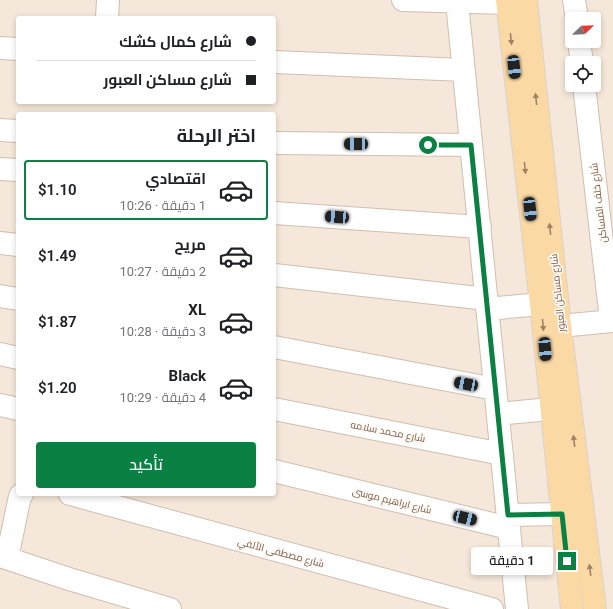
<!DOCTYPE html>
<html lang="ar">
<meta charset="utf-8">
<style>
:root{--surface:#fff;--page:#f2f2f2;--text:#202124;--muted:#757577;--line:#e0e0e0;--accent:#0b8043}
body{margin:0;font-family:Roboto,Cairo,sans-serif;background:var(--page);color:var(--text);direction:rtl;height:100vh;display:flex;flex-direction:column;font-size:15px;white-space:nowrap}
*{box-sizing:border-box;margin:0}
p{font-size:13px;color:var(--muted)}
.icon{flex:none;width:22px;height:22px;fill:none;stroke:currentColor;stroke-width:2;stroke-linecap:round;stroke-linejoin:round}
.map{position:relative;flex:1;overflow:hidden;direction:ltr}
.drawer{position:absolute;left:16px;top:112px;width:260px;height:384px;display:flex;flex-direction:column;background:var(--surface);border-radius:4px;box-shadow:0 2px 6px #0003;direction:rtl}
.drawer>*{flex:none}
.guide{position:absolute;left:16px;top:16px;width:260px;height:88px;border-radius:4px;box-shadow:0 2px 6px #0003;direction:rtl;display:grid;align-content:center;height:88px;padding:0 20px;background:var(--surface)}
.needle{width:26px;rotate:67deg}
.controls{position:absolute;left:565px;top:12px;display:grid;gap:8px}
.controls a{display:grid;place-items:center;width:36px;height:36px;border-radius:4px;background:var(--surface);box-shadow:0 2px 6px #0003;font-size:20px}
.end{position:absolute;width:18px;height:18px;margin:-9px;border:5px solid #0b8043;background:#fff;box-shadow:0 0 0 2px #fff}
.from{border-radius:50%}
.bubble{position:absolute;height:28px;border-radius:4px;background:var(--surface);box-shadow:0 2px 6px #0003;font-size:13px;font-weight:600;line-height:28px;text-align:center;direction:rtl}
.car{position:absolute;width:12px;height:24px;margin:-12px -6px;border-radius:5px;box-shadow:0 0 3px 1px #0007;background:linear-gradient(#222 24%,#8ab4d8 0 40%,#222 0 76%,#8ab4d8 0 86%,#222 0)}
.guide b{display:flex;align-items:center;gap:14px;height:38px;font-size:15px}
.guide b+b{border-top:1px solid var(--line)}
.guide i{width:10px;height:10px;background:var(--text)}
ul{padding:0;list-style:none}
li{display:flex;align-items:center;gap:12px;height:60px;margin:0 8px 6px;padding:0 12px;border:2px solid transparent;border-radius:4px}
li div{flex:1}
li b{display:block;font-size:15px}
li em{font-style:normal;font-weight:600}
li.selected{border-color:var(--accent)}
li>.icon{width:36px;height:36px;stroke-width:1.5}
h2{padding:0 20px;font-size:18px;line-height:48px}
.cta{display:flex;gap:8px;margin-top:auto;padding:8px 20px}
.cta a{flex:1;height:46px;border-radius:4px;background:var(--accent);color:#fff;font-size:16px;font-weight:600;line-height:46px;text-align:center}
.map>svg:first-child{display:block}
.residential{fill:#f5e8da;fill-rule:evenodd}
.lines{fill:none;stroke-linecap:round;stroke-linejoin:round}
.minor-casing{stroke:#d1beb0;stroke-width:24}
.major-casing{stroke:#dad1cd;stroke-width:24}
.minor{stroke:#fff;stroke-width:22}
.major{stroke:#fbd9a5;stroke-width:22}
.oneway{fill:#a18267}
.route{stroke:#0b8043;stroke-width:5}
.labels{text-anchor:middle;stroke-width:3;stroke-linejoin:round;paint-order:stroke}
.street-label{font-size:10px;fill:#7a5c4d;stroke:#fffaf3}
</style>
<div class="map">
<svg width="613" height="609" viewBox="0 0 613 609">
<rect width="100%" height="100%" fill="#fdf6ec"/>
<path class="residential" d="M0,0H613V609H0ZM18,18H274V102H18ZM572,19H594V41H572ZM572,63H594V85H572ZM18,114H274V494H18Z"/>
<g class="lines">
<g class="minor-casing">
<path id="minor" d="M403,0L507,3L515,0
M574,0L577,19
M457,2L517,609
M107,18L108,0
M579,41L582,63
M0,48L18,49
M274,62L464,70
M584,85L611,320
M0,130L18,131
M274,143L471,145
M0,169L18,170
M274,213L480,227
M0,243L18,245
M274,275L487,299
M0,296L18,299
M487,309L541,304
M560,326L613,321
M274,347L495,389
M0,354L18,358
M0,405L18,409
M274,409L502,454
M498,414L550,409
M274,471L509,528
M70,494L492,609
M508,515L562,514
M0,556L69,579L170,609
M7,558L20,496L22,494"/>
</g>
<g class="major-casing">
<path id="major" d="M507,0L541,304L572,609
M526,0L560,326L595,609"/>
</g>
<use href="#minor" class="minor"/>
<use href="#major" class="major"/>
</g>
<defs><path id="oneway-solid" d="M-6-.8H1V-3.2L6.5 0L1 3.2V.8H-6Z"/></defs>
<g class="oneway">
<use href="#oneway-solid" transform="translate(511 39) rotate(84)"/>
<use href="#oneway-solid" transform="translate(536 99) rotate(-96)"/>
<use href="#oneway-solid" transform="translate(525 168) rotate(84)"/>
<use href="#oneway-solid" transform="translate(550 229) rotate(-96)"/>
<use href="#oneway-solid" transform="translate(543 325) rotate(85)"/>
<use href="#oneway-solid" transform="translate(574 441) rotate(-97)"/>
<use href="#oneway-solid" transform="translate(590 570) rotate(-97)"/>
</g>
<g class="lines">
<path class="route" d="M428,145H471L508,515L562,514L567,561"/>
</g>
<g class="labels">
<g class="street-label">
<text transform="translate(598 203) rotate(-97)" y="4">شارع خلف المساكن</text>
<text transform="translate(557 293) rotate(-96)" y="4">شارع مساكن العبور</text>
<text transform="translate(388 431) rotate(11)" y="4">شارع محمد سلامه</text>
<text transform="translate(392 500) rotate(14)" y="4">شارع ابراهيم موسى</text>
<text transform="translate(281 552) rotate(15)" y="4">شارع مصطفى الألفي</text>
</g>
</g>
</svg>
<div class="controls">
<a><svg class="needle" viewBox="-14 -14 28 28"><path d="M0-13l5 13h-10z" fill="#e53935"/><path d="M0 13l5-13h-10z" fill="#757577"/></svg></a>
<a><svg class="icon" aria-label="locate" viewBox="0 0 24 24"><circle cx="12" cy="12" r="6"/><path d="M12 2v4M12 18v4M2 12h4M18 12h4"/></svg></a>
</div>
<i class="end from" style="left:428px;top:145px"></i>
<i class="end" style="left:567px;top:561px"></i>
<div class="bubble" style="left:471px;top:547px;width:82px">1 دقيقة</div>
<i class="car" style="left:514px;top:67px;rotate:174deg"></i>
<i class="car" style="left:356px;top:144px;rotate:270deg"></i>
<i class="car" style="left:530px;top:209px;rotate:174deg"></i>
<i class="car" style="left:337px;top:217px;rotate:274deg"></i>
<i class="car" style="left:545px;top:349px;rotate:175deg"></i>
<i class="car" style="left:466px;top:384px;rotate:281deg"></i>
<i class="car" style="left:465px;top:518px;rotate:103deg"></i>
<div class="guide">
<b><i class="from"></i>شارع كمال كشك</b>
<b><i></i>شارع مساكن العبور</b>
</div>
<section class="drawer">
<h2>اختر الرحلة</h2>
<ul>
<li class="selected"><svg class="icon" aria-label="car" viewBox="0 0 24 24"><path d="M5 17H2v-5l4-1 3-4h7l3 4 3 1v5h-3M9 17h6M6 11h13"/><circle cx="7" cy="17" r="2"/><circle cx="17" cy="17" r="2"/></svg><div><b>اقتصادي</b><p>1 دقيقة · 10:26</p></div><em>$1.10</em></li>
<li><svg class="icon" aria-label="car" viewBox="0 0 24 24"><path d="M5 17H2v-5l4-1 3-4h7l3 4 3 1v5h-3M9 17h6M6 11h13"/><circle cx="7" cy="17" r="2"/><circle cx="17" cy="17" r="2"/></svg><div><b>مريح</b><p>2 دقيقة · 10:27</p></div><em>$1.49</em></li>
<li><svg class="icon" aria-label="car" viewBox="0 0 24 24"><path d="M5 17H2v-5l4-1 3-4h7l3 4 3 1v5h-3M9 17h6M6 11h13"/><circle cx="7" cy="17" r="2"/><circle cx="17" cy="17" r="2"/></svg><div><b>XL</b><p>3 دقيقة · 10:28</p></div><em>$1.87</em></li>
<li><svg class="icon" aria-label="car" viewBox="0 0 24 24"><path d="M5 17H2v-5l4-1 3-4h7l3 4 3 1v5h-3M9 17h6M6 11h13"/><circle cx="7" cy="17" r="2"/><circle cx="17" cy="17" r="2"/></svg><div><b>Black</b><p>4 دقيقة · 10:29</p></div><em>$1.20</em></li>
</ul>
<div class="cta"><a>تأكيد</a></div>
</section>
</div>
